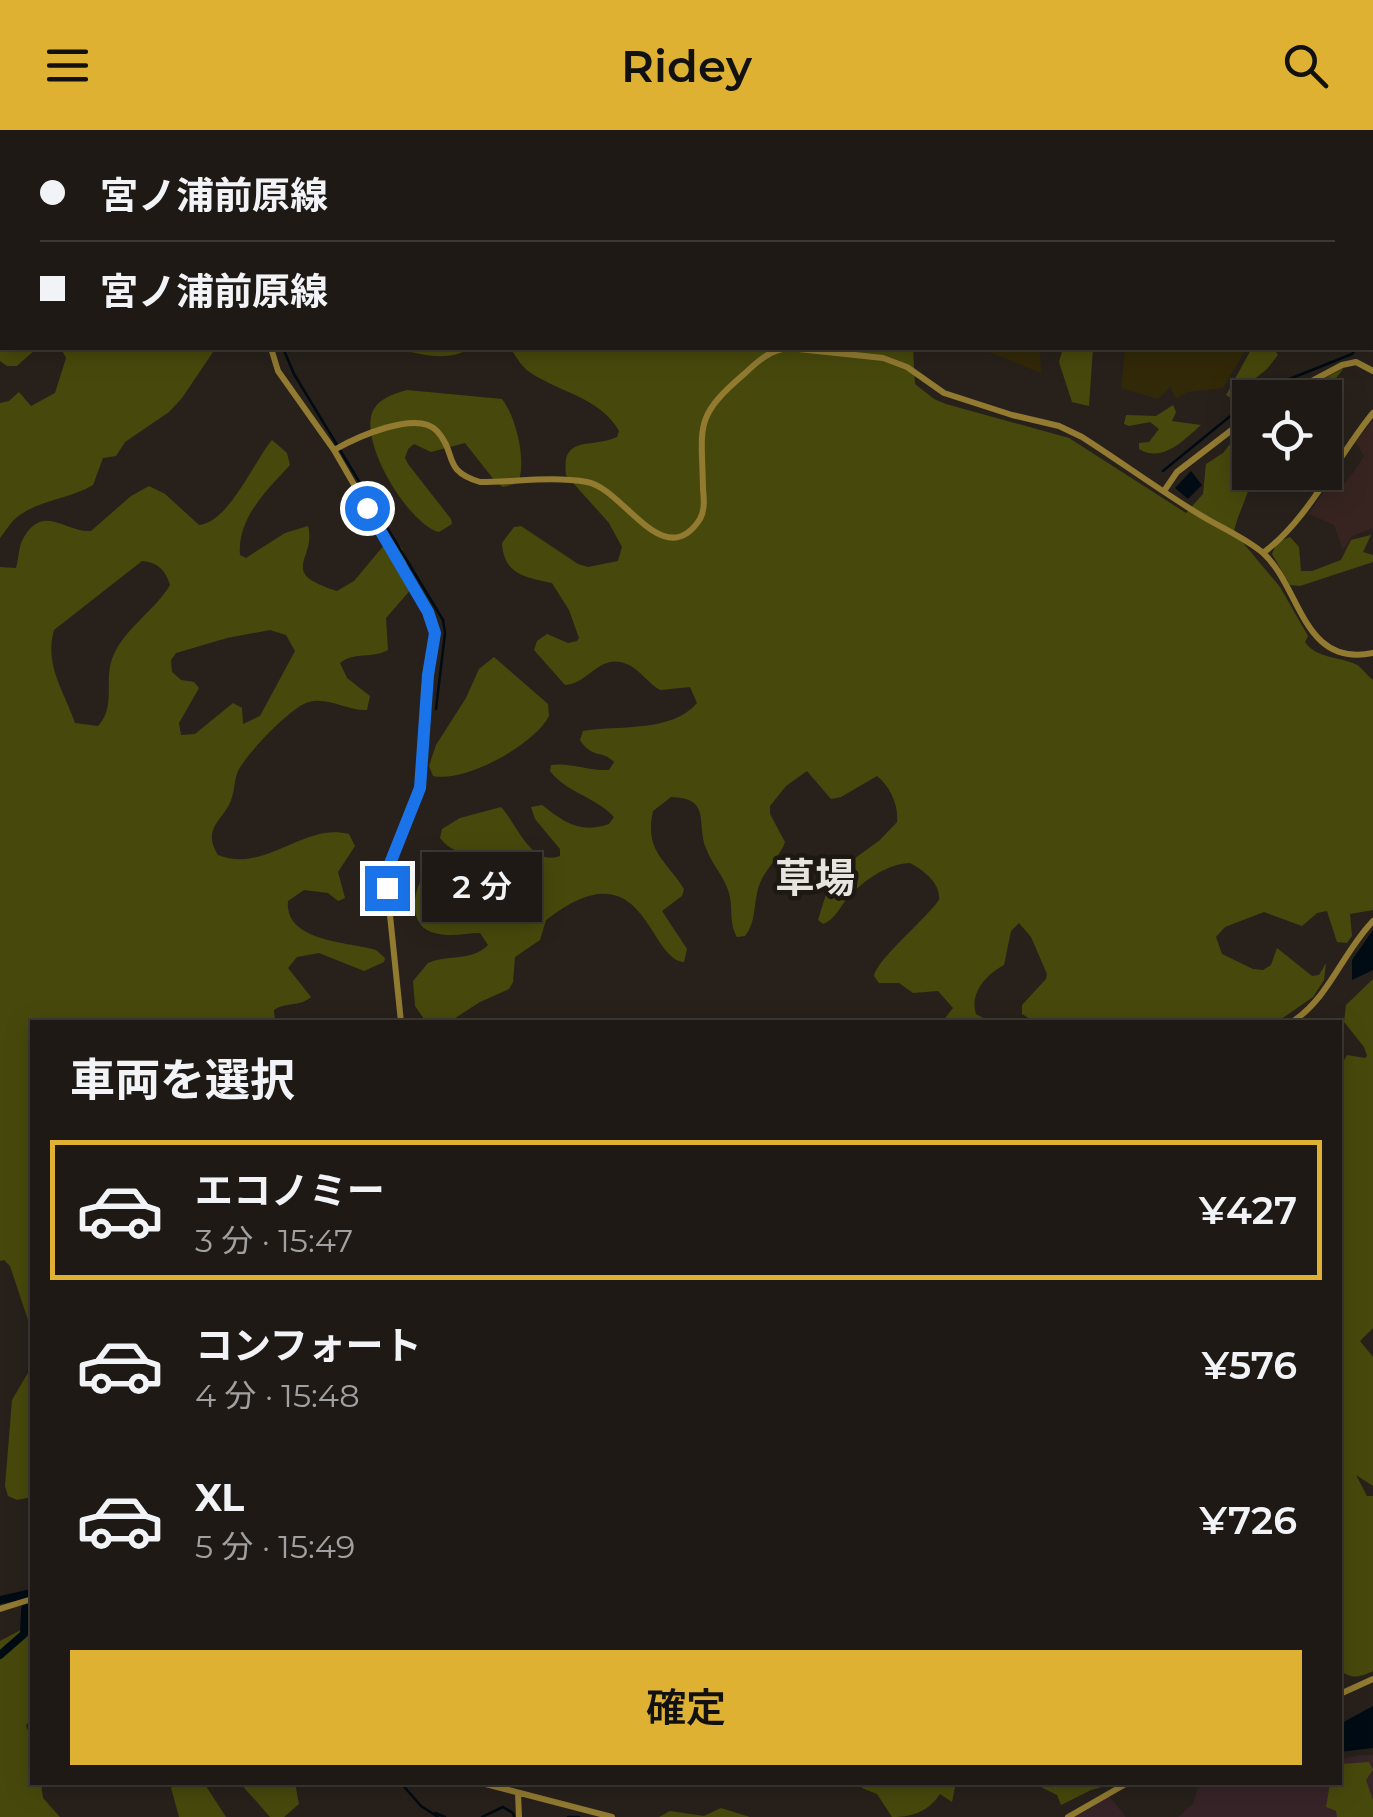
<!DOCTYPE html>
<html lang="ja">
<meta charset="utf-8">
<style>
:root{--surface:#1e1914;--page:#26221d;--text:#f1f3f6;--muted:#a1a0a0;--line:#3c3834;--accent:#deb133}
body{margin:0;font-family:Montserrat,"Noto Sans JP",sans-serif;background:var(--page);color:var(--text);height:100vh;display:flex;flex-direction:column;font-size:38px;white-space:nowrap}
*{box-sizing:border-box;margin:0}
p{font-size:32px;color:var(--muted)}
.icon{flex:none;width:55px;height:55px;fill:none;stroke:currentColor;stroke-width:2;stroke-linecap:round;stroke-linejoin:round}
.map{position:relative;flex:1;overflow:hidden}
.details{position:absolute;left:30px;top:890px;width:1312px;height:765px;display:flex;flex-direction:column;background:var(--surface);border-radius:0px;box-shadow:0 5px 25px #0003,0 0 0 2px var(--line)}
.details>*{flex:none}
.hud{position:absolute;left:0px;top:0px;width:1375px;height:220px;box-shadow:0 5px 25px #0003,0 0 0 2px var(--line);display:grid;align-content:center;height:220px;padding:0 40px;background:var(--surface)}
.controls{position:absolute;left:1232px;top:250px;display:grid;gap:20px}
.controls a{display:grid;place-items:center;width:110px;height:110px;border-radius:0px;background:var(--surface);box-shadow:0 5px 25px #0003,0 0 0 2px var(--line);font-size:50px}
.end{position:absolute;width:45px;height:45px;margin:-22px;border:12px solid #1a73e8;background:#fff;box-shadow:0 0 0 5px #fff}
.from{border-radius:50%}
.bubble{position:absolute;height:70px;border-radius:0px;background:var(--surface);box-shadow:0 5px 25px #0003,0 0 0 2px var(--line);font-size:32px;font-weight:600;line-height:70px;text-align:center}
.hud b{display:flex;align-items:center;gap:35px;height:95px;font-size:38px}
.hud b+b{border-top:2px solid var(--line)}
.hud i{width:25px;height:25px;background:var(--text)}
ul{padding:0;list-style:none}
li{display:flex;align-items:center;gap:30px;height:140px;margin:0 20px 15px;padding:0 20px;border:5px solid transparent;border-radius:0px}
li div{flex:1}
li b{display:block;font-size:38px}
li em{font-style:normal;font-weight:600}
li.on{border-color:var(--accent)}
li>.icon{width:90px;height:90px;stroke-width:1.5}
h2{padding:0 40px;font-size:45px;line-height:120px}
.button{display:flex;gap:20px;margin-top:auto;padding:20px 40px}
.button a{flex:1;height:115px;border-radius:0px;background:var(--accent);color:#111;font-size:40px;font-weight:600;line-height:115px;text-align:center}
header{display:flex;justify-content:space-between;align-items:center;height:130px;padding:0 40px;background:var(--accent);color:#111;font-size:45px;font-weight:600}
.map>svg:first-child{display:block}
.education{fill:#372428}
.medical{fill:#372421}
.green{fill:#47490c;fill-rule:evenodd}
.sand{fill:#322908}
.water{fill:#000b13}
.lines{fill:none;stroke-linecap:round;stroke-linejoin:round}
.stream{stroke:#000b13;stroke-width:2.5}
.river{stroke:#000b13;stroke-width:8}
.secondary{stroke:#927b31;stroke-width:6}
.primary{stroke:#b1942e;stroke-width:8}
.route{stroke:#1a73e8;stroke-width:12}
.labels{text-anchor:middle;stroke-width:9;stroke-linejoin:round;paint-order:stroke}
.quarter-label{font-size:40px;font-weight:bold;fill:#e7e3df;stroke:#1e1812}
</style>
<header><svg class="icon" aria-label="menu" viewBox="0 0 24 24"><path d="M4 6h16M4 12h16M4 18h16"/></svg>Ridey<svg class="icon" aria-label="search" viewBox="0 0 24 24"><circle cx="10" cy="10" r="6"/><path d="M15 15l6 6"/></svg></header>
<div class="map">
<svg width="1373" height="1687" viewBox="0 0 1373 1687">
<rect width="100%" height="100%" fill="#28211b"/>
<path class="education" d="M1361,1625H1373V1687H1178L1192,1675L1200,1653L1340,1652V1629Z
M1109,1666L1126,1687H1073L1084,1682Z"/>
<path class="medical" d="M1373,290V398L1352,406L1343,420L1334,395L1309,384L1333,347L1342,356L1353,343L1364,326L1355,312Z"/>
<path class="green" d="M0,0H239V2H2V144Z
M984,0H1254L1256,2H984Z
M0,184L2,218H37L17,236H7L0,231Z
M61,218H221L213,222L182,268L169,282L125,312L116,326L103,328L93,355C68,370 39,369 16,388C10,393 5,402 0,408V273L9,271L19,262L31,276L55,263L66,228Z
M393,218H472C444,233 423,224 393,218Z
M510,218H913L915,254L934,269L946,274L1069,308L1186,383L1203,364L1206,334L1223,323L1234,309L1250,275V342L1255,343L1250,346C1251,364 1237,383 1234,402L1280,457L1308,506L1305,512C1315,528 1340,527 1355,534C1361,536 1367,546 1373,550V780L1350,784L1352,806L1347,813L1337,812L1327,781L1317,783L1302,796L1264,782L1225,797L1216,807L1222,824L1253,839L1263,840L1271,835L1277,818L1312,846L1319,845L1326,833L1324,850L1313,867L1277,892H1053L1030,889L1022,884V875L1046,849L1047,844L1031,807L1019,793L1011,801L1004,835C987,844 969,863 976,884L991,892H942L953,878L938,861L913,863L899,853H879L874,846C877,829 926,789 939,770C941,753 923,740 910,733C887,733 860,753 846,770C838,780 835,789 823,794L818,790L832,745L880,710L897,692C899,676 890,656 877,646L841,667L831,669L807,641L786,656L770,676V684L785,712C780,727 766,738 760,753C753,770 757,792 745,806L737,807C728,791 734,776 728,760C723,745 711,733 706,718C696,693 712,668 671,667L653,681C644,721 666,730 684,759L682,766L662,781L687,819L684,832C647,829 645,713 546,790L540,810L515,827L513,852L509,859L480,872L449,892H426L415,876L413,851L428,833C449,824 471,832 488,815L480,803C467,803 452,807 439,804C404,799 412,756 430,737L439,758L453,772L473,763L506,738C488,720 458,732 440,708L442,699L460,688L501,677C517,694 531,737 560,726V719L535,689L531,677L542,675C565,693 581,704 609,694L614,687C596,667 567,663 550,641L551,635C569,632 589,641 609,640L614,632C602,619 593,630 580,610L583,601C617,595 672,603 697,573L690,557L660,560C648,553 641,541 629,535C600,521 589,554 565,555L534,520L537,511L547,504L568,513L577,511L579,508L569,480L552,453C525,447 504,445 502,413L514,397L521,396L578,434L588,437L618,431L622,417L609,393L566,345C561,304 591,319 617,307L619,301C601,268 559,262 531,243C522,238 516,226 510,218Z
M1063,218H1093L1089,276L1072,272L1059,232Z
M1252,218H1273L1278,225L1267,239L1231,268L1226,265Z
M1344,238L1321,267H1290Z
M407,260L502,269C516,287 527,331 518,353L503,357L495,351L465,313L431,322L414,314L408,319L405,328L408,334L451,389L452,394L439,402C409,395 356,309 374,279C380,268 396,263 407,260Z
M1173,275L1176,282L1172,291L1201,295C1183,311 1162,333 1139,319V313L1149,312L1159,299L1150,292L1129,296L1124,294L1126,285L1156,286Z
M272,310L287,323L290,335C267,360 237,388 240,425L246,428L285,403L308,396C317,430 276,442 337,461L354,451L390,408L402,418L414,456L386,488L388,520C371,529 356,521 340,533L347,548L370,566L367,580C346,581 327,565 306,573C287,581 249,622 239,639C234,648 235,660 231,670C224,690 201,698 218,725C265,744 304,692 349,704L355,716L338,742L345,768L338,771L328,763L304,760L288,771C284,812 349,812 376,820L385,828L384,832L364,841L319,823L297,827L288,838L311,867C300,877 285,872 274,880L275,892H32V1202L10,1136L4,1130L0,1131V437L16,438C19,429 18,417 24,407C44,373 66,403 91,401L131,366L149,356L165,364L199,395C229,392 253,333 272,310ZM142,431C158,432 166,441 170,455C154,482 123,499 112,529C104,552 116,577 98,596L75,593C64,561 44,535 54,500ZM270,500L286,505L295,521L260,586L243,594L242,578L233,573L195,604L181,605L179,593L199,558L194,552L181,550L172,542L171,530L176,523L227,508Z
M1371,405L1363,422L1373,425V432L1300,456L1290,455L1272,424L1277,412L1290,407L1299,417L1301,441H1312L1341,430L1351,410Z
M494,527L548,574L549,586C534,615 465,653 433,646L429,636L436,615L466,568L479,539Z
M1373,849V1198L1360,1211L1373,1227V1356L1356,1345L1367,1366H1373V1541C1360,1547 1352,1550 1340,1540V938L1347,925L1365,928L1367,926L1364,917L1344,892L1346,875Z
M32,1236V1367L17,1370L8,1366L5,1356L12,1270Z
M32,1494V1585L26,1596L32,1609V1652L41,1653L43,1668L60,1687H0V1511Z
M1369,1632L1373,1640L1366,1650L1373,1670V1687H1337L1336,1681L1326,1677L1330,1653L1340,1652V1634Z
M177,1653H204L226,1687H179L171,1658Z
M240,1653H295L299,1674L284,1687H270Z
M861,1653L956,1652L952,1672L940,1664C928,1682 912,1687 892,1687L877,1664L862,1658Z
M1033,1653H1116L1091,1660L1061,1675L1057,1665Z
M721,1678L750,1687H659L670,1681L704,1686Z"/>
<path class="sand" d="M979,218H1040L1041,243Z
M1125,218H1245L1246,219L1223,258L1187,262L1177,269L1170,257L1158,269L1121,258Z"/>
<path class="water" d="M1226,0H1373V61L1372,2Z
M1191,341L1202,355L1188,369L1175,358Z
M1373,800V840L1352,850V830Z
M1373,1576V1618L1340,1622V1594Z"/>
<g class="lines">
<path class="stream" d="M307,2L309,0
M1372,178L1373,177
M283,218L294,244L443,490L445,503L436,579
M1253,268L1282,252L1352,224L1357,218
M1163,341L1250,270
M24,1504L32,1501
M400,1652L421,1676L438,1687
M435,1683L445,1687
M482,1687L503,1677L513,1683L514,1687
M568,1687H579"/>
<path class="river" d="M0,1470L32,1463
M0,1525L24,1504L26,1464"/>
<path class="secondary" d="M284,0V2
M271,218L278,241L334,320L434,493L420,659L386,746L401,892
M789,218L883,228L907,237L944,263L1012,285L1059,296L1082,307C1121,332 1158,359 1197,383C1219,397 1244,407 1263,423C1301,457 1302,538 1373,523
M1280,268L1342,235L1356,232L1373,241
M334,320C355,308 417,279 437,301C458,324 441,340 480,352C514,352 553,346 587,352C623,358 664,445 700,389C705,380 704,369 703,359C702,296 693,288 743,245C757,232 769,220 788,218
M1164,361L1177,342L1250,286
M1263,423C1309,389 1336,328 1373,283
M1292,892C1330,867 1342,823 1373,791
M0,1479L32,1469
M1340,1564L1373,1549
M478,1652L612,1687
M518,1663L519,1687
M1068,1687L1129,1652"/>
<path class="primary" d="M1207,0L1211,2
M1372,182H1373"/>
</g>
<g class="lines">
<path class="route" d="M367,378L428,482L435,503L428,545L420,658L389,736L387,758"/>
</g>
<g class="labels">
<g class="quarter-label">
<text x="815" y="762">草場</text>
</g>
</g>
</svg>
<div class="controls">
<a><svg class="icon" aria-label="locate" viewBox="0 0 24 24"><circle cx="12" cy="12" r="6"/><path d="M12 2v4M12 18v4M2 12h4M18 12h4"/></svg></a>
</div>
<i class="end from" style="left:367px;top:378px"></i>
<i class="end" style="left:387px;top:758px"></i>
<div class="bubble" style="left:422px;top:722px;width:120px">2 分</div>
<div class="hud">
<b><i class="from"></i>宮ノ浦前原線</b>
<b><i></i>宮ノ浦前原線</b>
</div>
<section class="details">
<h2>車両を選択</h2>
<ul>
<li class="on"><svg class="icon" aria-label="car" viewBox="0 0 24 24"><path d="M5 17H2v-5l4-1 3-4h7l3 4 3 1v5h-3M9 17h6M6 11h13"/><circle cx="7" cy="17" r="2"/><circle cx="17" cy="17" r="2"/></svg><div><b>エコノミー</b><p>3 分 · 15:47</p></div><em>¥427</em></li>
<li><svg class="icon" aria-label="car" viewBox="0 0 24 24"><path d="M5 17H2v-5l4-1 3-4h7l3 4 3 1v5h-3M9 17h6M6 11h13"/><circle cx="7" cy="17" r="2"/><circle cx="17" cy="17" r="2"/></svg><div><b>コンフォート</b><p>4 分 · 15:48</p></div><em>¥576</em></li>
<li><svg class="icon" aria-label="car" viewBox="0 0 24 24"><path d="M5 17H2v-5l4-1 3-4h7l3 4 3 1v5h-3M9 17h6M6 11h13"/><circle cx="7" cy="17" r="2"/><circle cx="17" cy="17" r="2"/></svg><div><b>XL</b><p>5 分 · 15:49</p></div><em>¥726</em></li>
</ul>
<div class="button"><a>確定</a></div>
</section>
</div>
